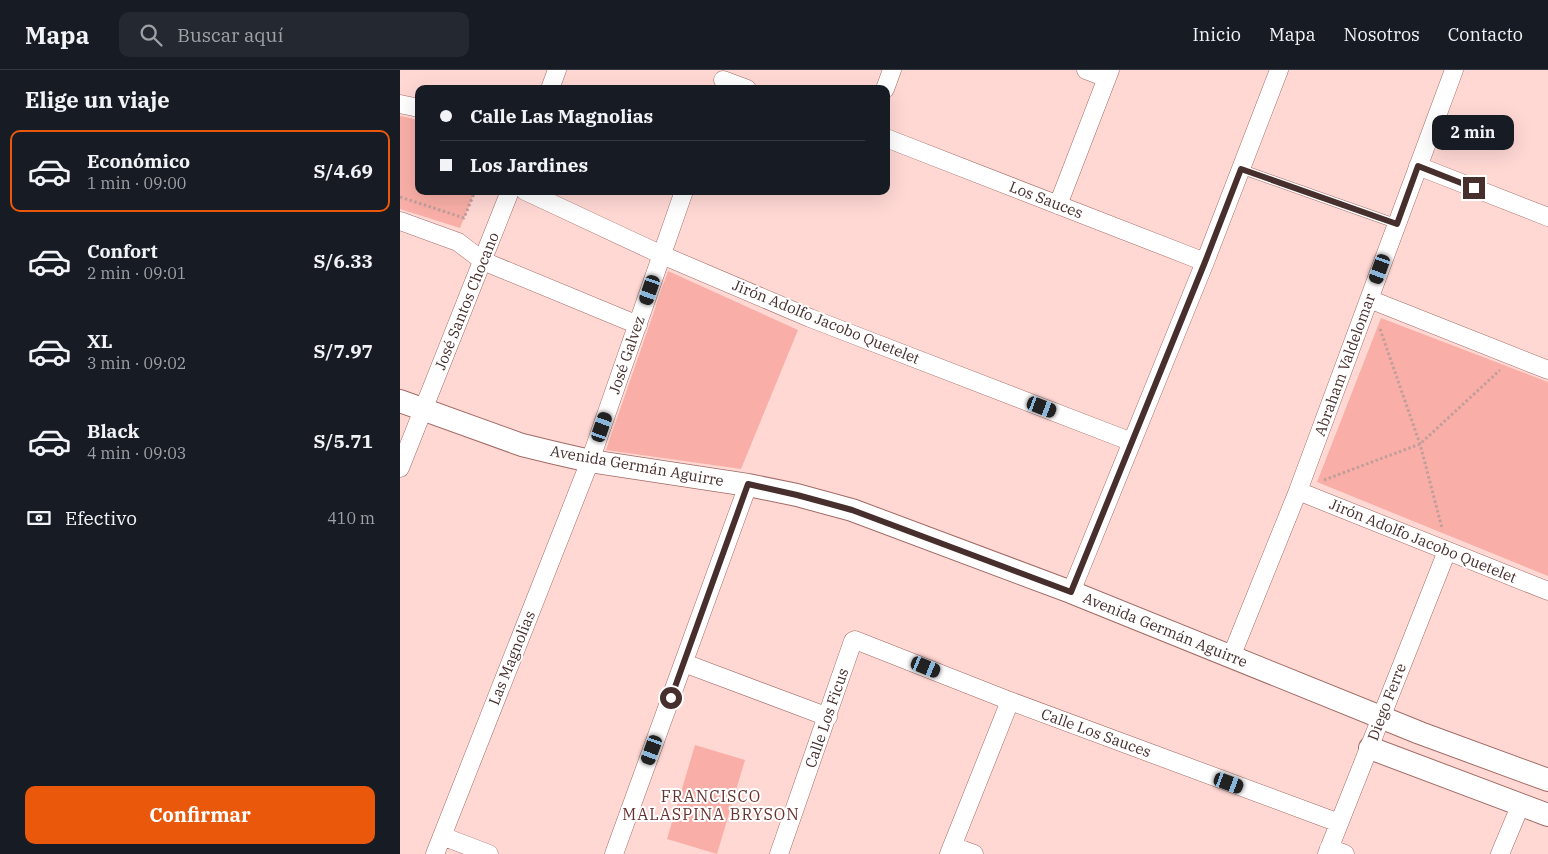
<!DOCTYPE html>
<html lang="es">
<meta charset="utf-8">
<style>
:root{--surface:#171b24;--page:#242831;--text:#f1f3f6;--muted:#9ea1a6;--line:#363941;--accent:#ea580c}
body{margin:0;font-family:"IBM Plex Serif",serif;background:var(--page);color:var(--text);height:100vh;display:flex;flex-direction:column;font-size:19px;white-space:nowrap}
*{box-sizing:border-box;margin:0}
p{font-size:16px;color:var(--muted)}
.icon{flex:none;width:28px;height:28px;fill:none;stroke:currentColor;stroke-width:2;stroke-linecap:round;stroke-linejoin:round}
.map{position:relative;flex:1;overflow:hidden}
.details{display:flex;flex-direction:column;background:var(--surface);width:400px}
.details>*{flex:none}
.banner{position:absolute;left:15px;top:15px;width:475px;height:110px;border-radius:10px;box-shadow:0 5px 20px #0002;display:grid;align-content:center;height:110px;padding:0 25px;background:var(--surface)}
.end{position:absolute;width:22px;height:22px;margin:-11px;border:6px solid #472f2d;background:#fff;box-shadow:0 0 0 2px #fff}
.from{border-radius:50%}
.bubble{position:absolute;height:35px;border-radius:10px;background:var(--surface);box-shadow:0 5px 20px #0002;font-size:16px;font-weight:700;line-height:35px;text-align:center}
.car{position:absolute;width:15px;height:30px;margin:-15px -8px;border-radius:6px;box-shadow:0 0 4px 1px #0007;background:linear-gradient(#222 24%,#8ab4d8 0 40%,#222 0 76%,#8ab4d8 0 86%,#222 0)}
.banner b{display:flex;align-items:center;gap:18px;height:48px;font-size:19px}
.banner b+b{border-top:1px solid var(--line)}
.banner i{width:12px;height:12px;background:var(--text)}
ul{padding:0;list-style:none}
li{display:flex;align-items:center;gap:15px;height:82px;margin:0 10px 8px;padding:0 15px;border:2px solid transparent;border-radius:10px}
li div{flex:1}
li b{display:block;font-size:19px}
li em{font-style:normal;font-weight:700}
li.selected{border-color:var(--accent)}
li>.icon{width:45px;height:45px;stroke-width:1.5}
h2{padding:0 25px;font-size:22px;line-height:60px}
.pay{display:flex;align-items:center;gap:12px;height:55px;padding:0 25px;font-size:19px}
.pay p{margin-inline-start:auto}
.button{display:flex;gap:10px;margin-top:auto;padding:10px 25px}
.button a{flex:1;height:58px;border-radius:10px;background:var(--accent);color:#fff;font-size:20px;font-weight:700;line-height:58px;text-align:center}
header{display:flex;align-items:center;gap:30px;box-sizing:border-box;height:70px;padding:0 25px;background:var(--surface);border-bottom:1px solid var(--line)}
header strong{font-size:24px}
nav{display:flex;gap:28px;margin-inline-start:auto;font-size:18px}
.search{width:350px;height:45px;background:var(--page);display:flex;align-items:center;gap:12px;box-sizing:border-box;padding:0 18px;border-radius:10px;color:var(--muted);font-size:19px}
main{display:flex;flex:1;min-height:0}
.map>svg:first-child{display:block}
.green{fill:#f9afa7}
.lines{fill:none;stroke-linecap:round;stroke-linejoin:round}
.service-casing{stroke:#a36b65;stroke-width:10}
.minor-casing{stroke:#a36b65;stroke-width:19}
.tertiary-casing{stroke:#a36b65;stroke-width:24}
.path{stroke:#c09e9b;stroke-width:3;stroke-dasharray:2.5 2.5;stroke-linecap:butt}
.service{stroke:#fff;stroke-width:9}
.minor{stroke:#fff;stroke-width:18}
.tertiary{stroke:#fff;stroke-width:22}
.route{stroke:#472f2d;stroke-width:6}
.labels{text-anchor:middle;stroke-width:4;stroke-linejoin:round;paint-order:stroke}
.street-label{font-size:15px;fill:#472f2d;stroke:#fff}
.neighbourhood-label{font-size:16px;letter-spacing:1px;fill:#663430;stroke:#fff}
</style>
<header>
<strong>Mapa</strong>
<div class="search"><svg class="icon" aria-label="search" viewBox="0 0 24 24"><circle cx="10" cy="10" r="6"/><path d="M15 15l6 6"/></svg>Buscar aquí</div>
<nav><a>Inicio</a><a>Mapa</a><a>Nosotros</a><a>Contacto</a></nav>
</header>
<main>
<section class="details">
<h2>Elige un viaje</h2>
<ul>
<li class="selected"><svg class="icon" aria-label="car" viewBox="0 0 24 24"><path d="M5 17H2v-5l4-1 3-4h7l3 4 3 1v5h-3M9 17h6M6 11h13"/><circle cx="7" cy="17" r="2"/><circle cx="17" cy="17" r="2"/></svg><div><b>Económico</b><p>1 min · 09:00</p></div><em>S/4.69</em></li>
<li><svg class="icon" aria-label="car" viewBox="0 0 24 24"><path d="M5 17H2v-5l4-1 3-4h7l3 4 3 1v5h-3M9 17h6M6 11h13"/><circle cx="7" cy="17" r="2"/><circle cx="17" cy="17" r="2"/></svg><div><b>Confort</b><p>2 min · 09:01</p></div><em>S/6.33</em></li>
<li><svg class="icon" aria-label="car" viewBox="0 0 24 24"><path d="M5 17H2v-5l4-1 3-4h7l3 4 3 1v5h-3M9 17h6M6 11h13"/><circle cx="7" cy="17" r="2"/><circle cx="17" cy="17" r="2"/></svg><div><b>XL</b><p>3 min · 09:02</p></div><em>S/7.97</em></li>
<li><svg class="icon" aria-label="car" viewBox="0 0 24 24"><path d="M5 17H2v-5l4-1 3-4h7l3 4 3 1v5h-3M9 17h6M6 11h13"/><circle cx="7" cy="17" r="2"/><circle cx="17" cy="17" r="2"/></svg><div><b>Black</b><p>4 min · 09:03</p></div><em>S/5.71</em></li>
</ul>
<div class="pay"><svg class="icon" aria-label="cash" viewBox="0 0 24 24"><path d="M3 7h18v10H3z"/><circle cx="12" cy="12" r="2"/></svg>Efectivo<p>410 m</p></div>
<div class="button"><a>Confirmar</a></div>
</section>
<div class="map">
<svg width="1148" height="784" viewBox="0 0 1148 784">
<rect width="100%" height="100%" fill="#ffd8d4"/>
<path class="green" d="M0,46L19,50V121H75L60,158L0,139Z
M268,201L398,260L341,399L206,380Z
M981,248L1148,312V506L917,412Z
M295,675L345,690L317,784L267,769Z"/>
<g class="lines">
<g class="service-casing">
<path id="service" d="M841,99L997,154"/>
</g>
<g class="minor-casing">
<path id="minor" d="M686,0L707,8
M323,10L347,19
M150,19L157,0
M485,19L492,0
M0,34L19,38
M486,68L805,192
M1018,96L1148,147
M125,121L262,185L410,248L732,372
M658,135L710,0
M0,151L58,172L83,191L238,255
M969,229L1148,300
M0,398L110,121
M898,421L1148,521
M671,522L805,192L879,0
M831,587L898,421L1054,0
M284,593L428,647
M42,766L89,784
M552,776L574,784
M929,778L945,784
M35,784L190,391L284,121
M214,784L348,415
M379,784L453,571L455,570L610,631L939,753
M549,784L610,631
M927,784L1047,481
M1100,784L1121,734"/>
</g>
<g class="tertiary-casing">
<path id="tertiary" d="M0,331L122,375L155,383L190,391L348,415L397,425L452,440L671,522L1020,663L1148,710
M970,678L1148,745"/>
</g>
<path class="path" d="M0,127L64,148L75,121
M980,259L1020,374L1042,458
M924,410L1020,374L1100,300"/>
<use href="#service" class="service"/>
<use href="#minor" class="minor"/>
<use href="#tertiary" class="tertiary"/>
</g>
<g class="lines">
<path class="route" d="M271,628L348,414L397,425L452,440L671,522L805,192L841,99L997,154L1018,96L1074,118"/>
</g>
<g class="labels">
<g class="street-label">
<text transform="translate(646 130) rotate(21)" y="5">Los Sauces</text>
<text transform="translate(67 231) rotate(-68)" y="5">José Santos Chocano</text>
<text transform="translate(426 252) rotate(22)" y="5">Jirón Adolfo Jacobo Quetelet</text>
<text transform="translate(227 285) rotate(-71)" y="5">José Galvez</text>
<text transform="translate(945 295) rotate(-70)" y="5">Abraham Valdelomar</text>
<text transform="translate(237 396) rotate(10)" y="5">Avenida Germán Aguirre</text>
<text transform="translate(1023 471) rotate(22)" y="5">Jirón Adolfo Jacobo Quetelet</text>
<text transform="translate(765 560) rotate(22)" y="5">Avenida Germán Aguirre</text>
<text transform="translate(112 588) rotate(-68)" y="5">Las Magnolias</text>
<text transform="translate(987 632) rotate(-69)" y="5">Diego Ferre</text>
<text transform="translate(427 648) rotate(-71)" y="5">Calle Los Ficus</text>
<text transform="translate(696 663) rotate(20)" y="5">Calle Los Sauces</text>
</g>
<g class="neighbourhood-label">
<text x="311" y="732">FRANCISCO<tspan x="311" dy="18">MALASPINA BRYSON</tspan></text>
</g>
</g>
</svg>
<i class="end from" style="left:271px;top:628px"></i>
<i class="end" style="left:1074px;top:118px"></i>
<div class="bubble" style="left:1032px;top:45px;width:82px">2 min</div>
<i class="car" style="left:980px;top:199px;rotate:200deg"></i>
<i class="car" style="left:250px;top:220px;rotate:199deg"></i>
<i class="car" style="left:642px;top:337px;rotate:111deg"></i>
<i class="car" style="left:202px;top:357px;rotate:19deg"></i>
<i class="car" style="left:526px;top:597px;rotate:112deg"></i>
<i class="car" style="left:252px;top:680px;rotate:200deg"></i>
<i class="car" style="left:829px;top:713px;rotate:110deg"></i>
<div class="banner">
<b><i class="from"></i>Calle Las Magnolias</b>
<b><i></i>Los Jardines</b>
</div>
</div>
</main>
